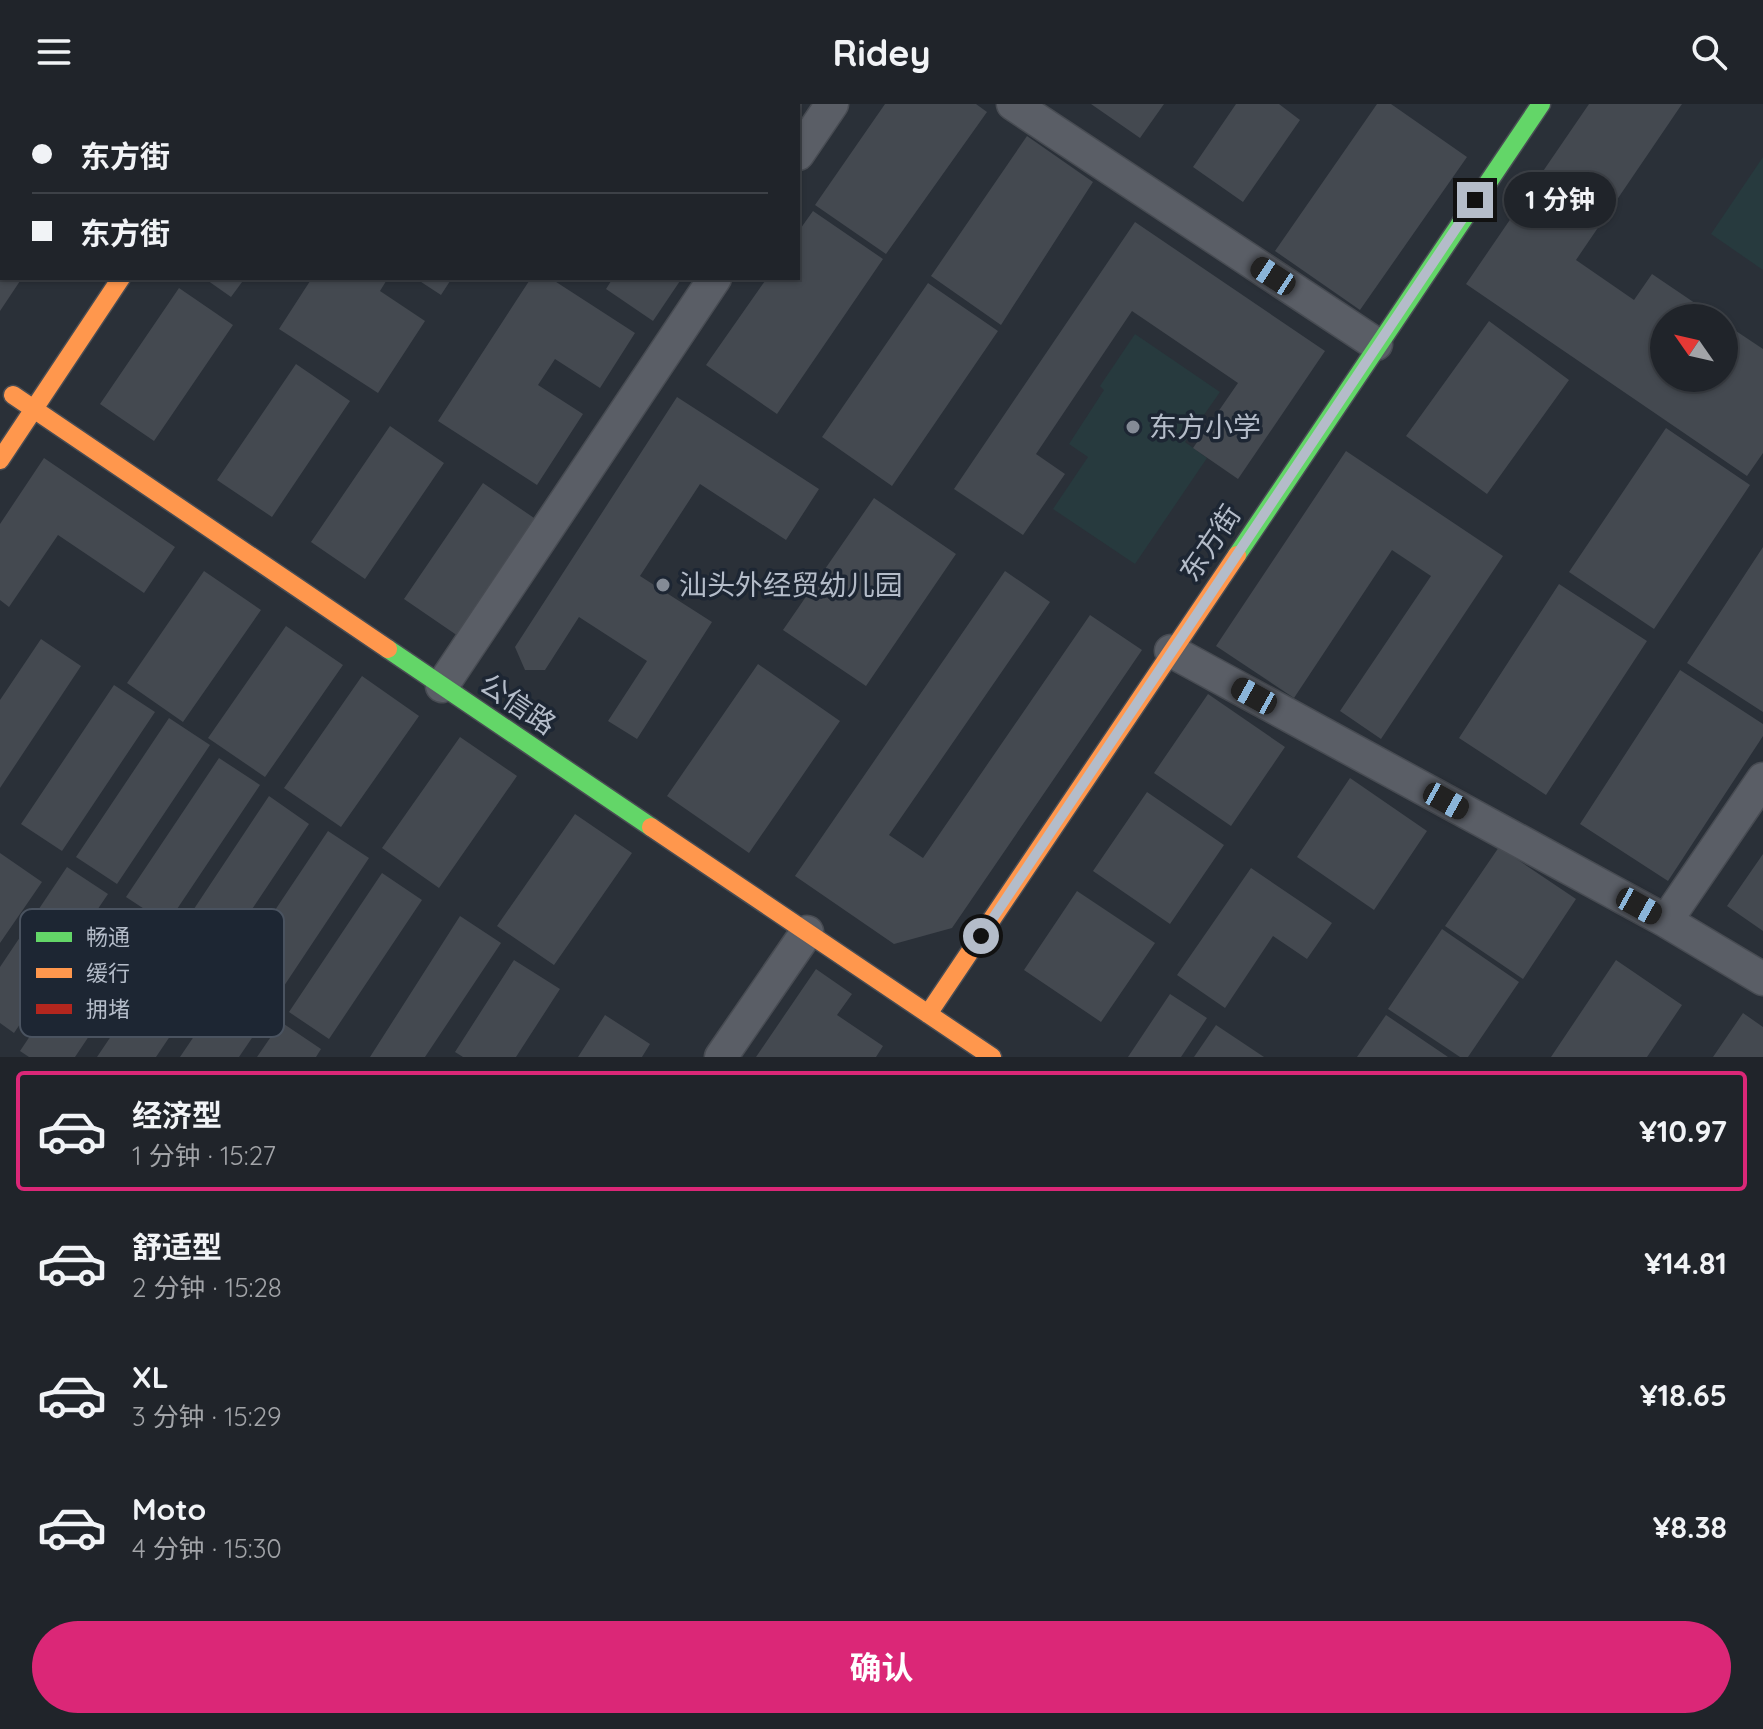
<!DOCTYPE html>
<html lang="zh">
<meta charset="utf-8">
<style>
:root{--surface:#20242a;--page:#282c32;--text:#f1f3f6;--muted:#a2a4a8;--line:#3d4147;--accent:#db2777}
body{margin:0;font-family:Quicksand,"Noto Sans SC",sans-serif;background:var(--page);color:var(--text);height:100vh;display:flex;flex-direction:column;font-size:30px;white-space:nowrap}
*{box-sizing:border-box;margin:0}
p{font-size:26px;color:var(--muted)}
.icon{flex:none;width:44px;height:44px;fill:none;stroke:currentColor;stroke-width:2;stroke-linecap:round;stroke-linejoin:round}
.map{position:relative;height:953px;overflow:hidden}
.sheet{display:flex;flex-direction:column;background:var(--surface);flex:1}
.sheet>*{flex:none}
.banner{position:absolute;left:0px;top:0px;width:800px;height:176px;box-shadow:0 2px 6px #0004,0 0 0 2px var(--line);display:grid;align-content:center;height:176px;padding:0 32px;background:var(--surface)}
.needle{width:52px;rotate:304deg}
.controls{position:absolute;left:1650px;top:200px;display:grid;gap:16px}
.controls a{display:grid;place-items:center;width:88px;height:88px;border-radius:50%;background:var(--surface);box-shadow:0 2px 6px #0004,0 0 0 2px var(--line);font-size:40px}
.end{position:absolute;width:36px;height:36px;margin:-18px;border:10px solid #b4bcc9;background:#111;box-shadow:0 0 0 4px #111}
.from{border-radius:50%}
.bubble{position:absolute;height:56px;border-radius:28px;background:var(--surface);box-shadow:0 2px 6px #0004,0 0 0 2px var(--line);font-size:26px;font-weight:700;line-height:56px;text-align:center}
.car{position:absolute;width:24px;height:48px;margin:-24px -12px;border-radius:10px;box-shadow:0 0 6px 2px #0007;background:linear-gradient(#222 24%,#8ab4d8 0 40%,#222 0 76%,#8ab4d8 0 86%,#222 0)}
.banner b{display:flex;align-items:center;gap:28px;height:76px;font-size:30px}
.banner b+b{border-top:2px solid var(--line)}
.banner i{width:20px;height:20px;background:var(--text)}
ul{padding:14px 0 0;list-style:none}
li{display:flex;align-items:center;gap:24px;height:120px;margin:0 16px 12px;padding:0 16px;border:4px solid transparent;border-radius:8px}
li div{flex:1}
li b{display:block;font-size:30px}
li em{font-style:normal;font-weight:700}
li.active{border-color:var(--accent)}
li>.icon{width:72px;height:72px;stroke-width:1.5}
.action{display:flex;gap:16px;margin-top:auto;padding:16px 32px}
.action a{flex:1;height:92px;border-radius:48px;background:var(--accent);color:#fff;font-size:32px;font-weight:700;line-height:92px;text-align:center}
header{display:flex;justify-content:space-between;align-items:center;height:104px;padding:0 32px;background:var(--surface);font-size:36px;font-weight:700}
.map>svg:first-child{display:block}
.green{fill:#273a3e}
.building{fill:#444950}
.lines{fill:none;stroke-linecap:round;stroke-linejoin:round}
.street-casing{stroke:#484c53;stroke-width:35}
.fast-casing{stroke:#484c53;stroke-width:21}
.slow-casing{stroke:#484c53;stroke-width:21}
.jam-casing{stroke:#484c53;stroke-width:21}
.street{stroke:#5a5e66;stroke-width:32}
.fast{stroke:#63d668;stroke-width:18}
.slow{stroke:#ff974d;stroke-width:18}
.jam{stroke:#b3261e;stroke-width:18}
.route{stroke:#b4bcc9;stroke-width:10}
.poi-dot{fill:#848b96;stroke:#1d2633;stroke-width:3}
.labels{text-anchor:middle;stroke-width:7;stroke-linejoin:round;paint-order:stroke}
.poi-label{font-size:28px;fill:#b4bcc9;stroke:#1d2633;text-anchor:start}
.street-label{font-size:28px;fill:#b4bcc9;stroke:#1d2633}
.key{fill:#1d2633;stroke:#4a5360;stroke-width:2}
.key-label{font-size:22px;fill:#b4bcc9}
</style>
<header><svg class="icon" aria-label="menu" viewBox="0 0 24 24"><path d="M4 6h16M4 12h16M4 18h16"/></svg>Ridey<svg class="icon" aria-label="search" viewBox="0 0 24 24"><circle cx="10" cy="10" r="6"/><path d="M15 15l6 6"/></svg></header>
<div class="map">
<svg width="1763" height="953" viewBox="0 0 1763 953">
<rect width="100%" height="100%" fill="#2a3038"/>
<path class="green" d="M1763,53V166L1711,130Z
M1135,230L1220,288L1185,338L1207,354L1135,460L1053,405L1088,353L1069,340L1104,286L1100,282Z"/>
<path class="building" d="M885,0H976L987,8L886,150L815,101Z
M1091,0H1164L1140,34Z
M1236,0H1279L1300,16L1243,98L1193,63Z
M1377,0H1391L1467,53L1360,206L1275,147Z
M1589,0H1682L1576,156L1634,196L1652,170L1717,214H1664V274H1724V219L1763,245V349L1747,372L1466,180Z
M1027,32L1093,78L1001,221L931,172Z
M813,107L883,155L777,310L706,261L767,174H798V128Z
M1135,118L1325,247L1238,375L1193,344L1238,279L1132,207L1036,350L1065,370L1023,431L954,385Z
M0,174H22L0,207Z
M204,174H245L231,193Z
M312,174H388L380,187L425,217L378,289L279,225Z
M415,174H452L441,191Z
M531,174H550L635,229L600,284L555,255L538,281L583,310L537,381L438,317Z
M613,174H682L653,217L606,185Z
M928,179L998,227L892,382L822,333Z
M179,184L233,221L154,337L100,300Z
M1489,217L1569,276L1487,390L1406,332Z
M296,260L350,297L272,413L217,376Z
M677,293L819,385L786,436L700,380L640,472L712,518L637,635L608,617L647,557L579,513L545,566H525L515,543Z
M390,322L444,359L365,475L311,438Z
M1666,324L1750,381L1654,525L1569,468Z
M1346,347L1503,452L1381,635L1340,607L1431,472L1392,446L1294,594L1216,542Z
M44,354L175,443L144,489L58,431L9,503L0,496V420Z
M483,379L537,416L458,532L404,495Z
M874,394L956,450L866,582L783,526Z
M1763,443V608L1687,559Z
M204,467L261,506L183,618L127,579Z
M1005,467L1050,498L889,731L923,754L1090,511L1142,546L952,824L894,840L795,772Z
M1559,480L1647,537L1546,691L1459,634Z
M286,522L343,561L265,673L208,634Z
M41,535L81,562L0,684V596Z
M758,560L840,617L749,749L667,692Z
M1680,566L1763,620V632L1668,777L1580,720Z
M362,572L419,612L341,723L284,684Z
M114,581L155,608L62,747L21,720Z
M1208,590L1285,643L1231,722L1154,669Z
M169,614L210,641L117,780L76,753Z
M460,633L517,672L439,784L382,744Z
M219,654L260,681L167,820L126,793Z
M1350,674L1427,727L1374,806L1297,753Z
M1147,688L1224,741L1170,820L1093,767Z
M269,692L309,720L216,859L176,832Z
M575,710L632,749L554,861L497,822Z
M328,727L369,754L276,894L235,866Z
M1499,743L1576,795L1523,875L1445,822Z
M0,749L42,778L0,839Z
M1763,750V827L1727,802Z
M67,763L108,790L14,929L0,919V863Z
M1251,764L1332,819L1307,855L1273,832L1225,904L1177,871Z
M382,769L422,796L329,935L289,908Z
M1077,787L1155,839L1101,918L1024,866Z
M113,808L154,835L75,953H29L20,947Z
M460,812L501,839L425,953H370Z
M1442,825L1519,878L1468,953H1460L1388,905Z
M171,843L212,870L156,953H97Z
M514,856L560,885L516,953H463L455,948Z
M1616,856L1682,901L1647,953H1551Z
M816,865L852,890L837,911L883,942L876,953H756Z
M230,879L271,906L239,953H180Z
M1170,890L1207,914L1181,953H1128Z
M1743,909L1763,923V953H1713Z
M605,911L650,940L642,953H578Z
M1386,911L1448,953H1357Z
M281,918L321,945L316,953H257Z
M1216,921L1264,953H1194Z"/>
<g class="lines">
<g class="street-casing">
<path id="street" d="M1013,0L1376,240
M798,50L832,0
M0,62L2,63
M1171,547L1666,817
M442,582L715,174
M1763,675L1666,817L1763,875
M721,953L807,828"/>
</g>
<g class="fast-casing">
<path id="fast" d="M1237,451L1541,0
M388,545L651,723"/>
</g>
<g class="slow-casing">
<path id="slow" d="M13,291L388,545
M0,356L121,174
M651,723L992,953
M928,910L1237,451"/>
</g>
<g class="jam-casing">
<path id="jam" d="M238,2L239,0"/>
</g>
<use href="#street" class="street"/>
<use href="#fast" class="fast"/>
<use href="#slow" class="slow"/>
<use href="#jam" class="jam"/>
</g>
<g class="lines">
<path class="route" d="M981,832L1475,96"/>
</g>
<g class="poi-dot">
<circle cx="1133" cy="323" r="8"/>
<circle cx="663" cy="481" r="8"/>
</g>
<g class="labels">
<g class="poi-label">
<text x="1149" y="333">东方小学</text>
<text x="679" y="491">汕头外经贸幼儿园</text>
</g>
<g class="street-label">
<text transform="translate(1210 439) rotate(-56)" y="10">东方街</text>
<text transform="translate(518 600) rotate(34)" y="10">公信路</text>
</g>
</g>
<rect x="20" y="805" width="264" height="128" rx="12" class="key"/>
<rect x="36" y="828" width="36" height="10" fill="#63d668"/>
<rect x="36" y="864" width="36" height="10" fill="#ff974d"/>
<rect x="36" y="900" width="36" height="10" fill="#b3261e"/>
<g class="key-label">
<text x="86" y="841">畅通</text>
<text x="86" y="877">缓行</text>
<text x="86" y="913">拥堵</text>
</g>
</svg>
<div class="controls">
<a><svg class="needle" viewBox="-14 -14 28 28"><path d="M0-13l5 13h-10z" fill="#e53935"/><path d="M0 13l5-13h-10z" fill="#a2a4a8"/></svg></a>
</div>
<i class="end from" style="left:981px;top:832px"></i>
<i class="end" style="left:1475px;top:96px"></i>
<div class="bubble" style="left:1504px;top:68px;width:112px">1 分钟</div>
<i class="car" style="left:1273px;top:172px;rotate:303deg"></i>
<i class="car" style="left:1254px;top:592px;rotate:299deg"></i>
<i class="car" style="left:1446px;top:697px;rotate:119deg"></i>
<i class="car" style="left:1639px;top:802px;rotate:119deg"></i>
<div class="banner">
<b><i class="from"></i>东方街</b>
<b><i></i>东方街</b>
</div>
</div>
<section class="sheet">
<ul>
<li class="active"><svg class="icon" aria-label="car" viewBox="0 0 24 24"><path d="M5 17H2v-5l4-1 3-4h7l3 4 3 1v5h-3M9 17h6M6 11h13"/><circle cx="7" cy="17" r="2"/><circle cx="17" cy="17" r="2"/></svg><div><b>经济型</b><p>1 分钟 · 15:27</p></div><em>¥10.97</em></li>
<li><svg class="icon" aria-label="car" viewBox="0 0 24 24"><path d="M5 17H2v-5l4-1 3-4h7l3 4 3 1v5h-3M9 17h6M6 11h13"/><circle cx="7" cy="17" r="2"/><circle cx="17" cy="17" r="2"/></svg><div><b>舒适型</b><p>2 分钟 · 15:28</p></div><em>¥14.81</em></li>
<li><svg class="icon" aria-label="car" viewBox="0 0 24 24"><path d="M5 17H2v-5l4-1 3-4h7l3 4 3 1v5h-3M9 17h6M6 11h13"/><circle cx="7" cy="17" r="2"/><circle cx="17" cy="17" r="2"/></svg><div><b>XL</b><p>3 分钟 · 15:29</p></div><em>¥18.65</em></li>
<li><svg class="icon" aria-label="car" viewBox="0 0 24 24"><path d="M5 17H2v-5l4-1 3-4h7l3 4 3 1v5h-3M9 17h6M6 11h13"/><circle cx="7" cy="17" r="2"/><circle cx="17" cy="17" r="2"/></svg><div><b>Moto</b><p>4 分钟 · 15:30</p></div><em>¥8.38</em></li>
</ul>
<div class="action"><a>确认</a></div>
</section>
